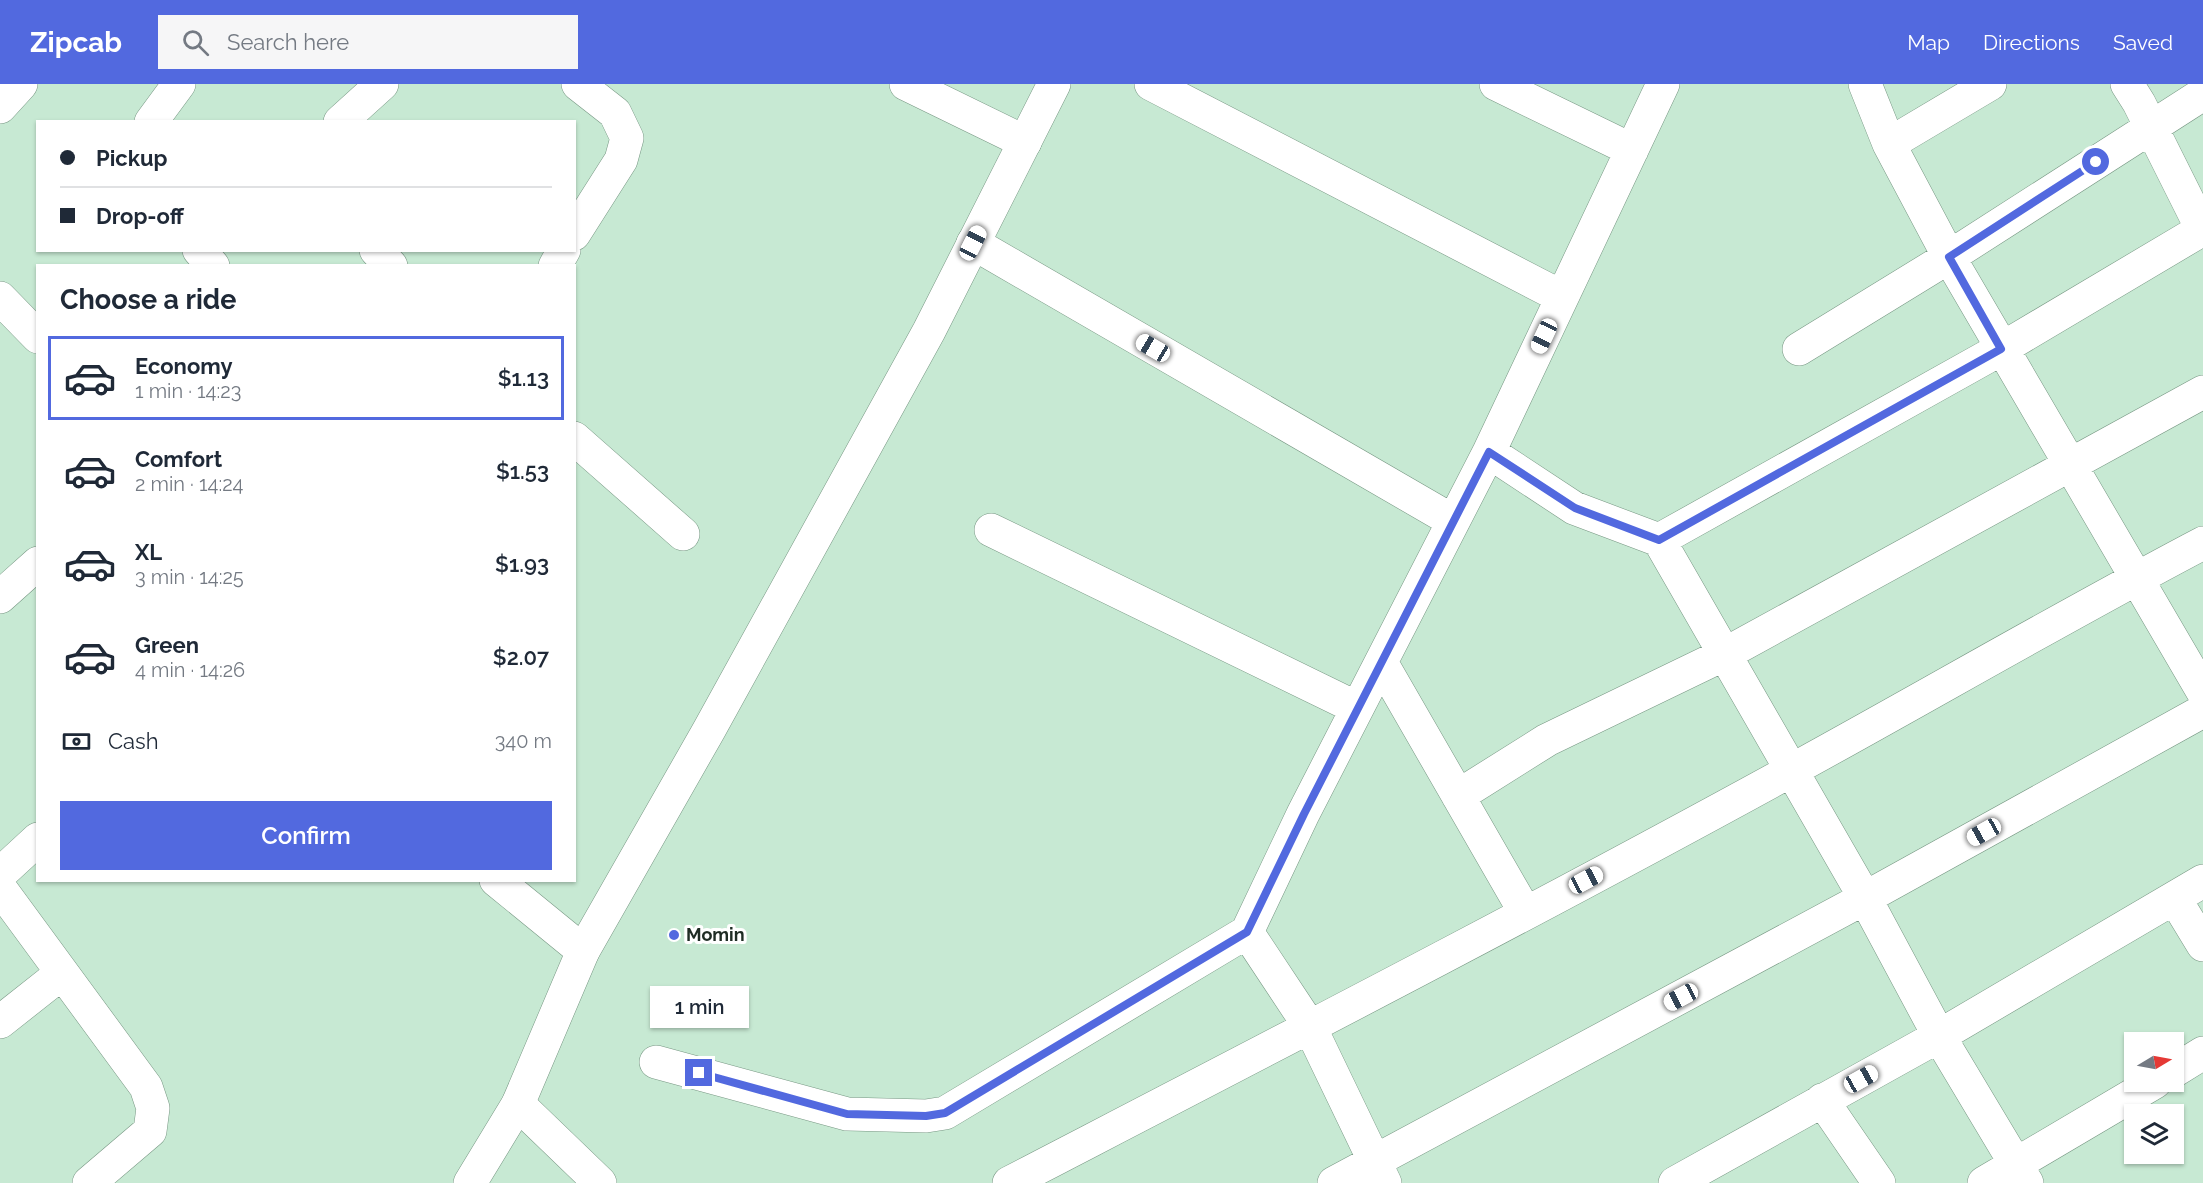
<!DOCTYPE html>
<meta charset="utf-8">
<style>
:root{--surface:#fff;--page:#f6f6f7;--text:#1f2937;--muted:#747a83;--line:#e0e1e3;--accent:#5269df}
body{margin:0;font-family:Raleway,sans-serif;background:var(--page);color:var(--text);height:100vh;display:flex;flex-direction:column;font-size:22px;white-space:nowrap}
*{box-sizing:border-box;margin:0}
p{font-size:20px;color:var(--muted)}
.icon{flex:none;width:33px;height:33px;fill:none;stroke:currentColor;stroke-width:2;stroke-linecap:round;stroke-linejoin:round}
.map{position:relative;flex:1;overflow:hidden}
.details{position:absolute;left:36px;top:180px;width:540px;height:618px;display:flex;flex-direction:column;background:var(--surface);border-radius:0px;box-shadow:0 2px 4px #0004}
.details>*{flex:none}
.banner{position:absolute;left:36px;top:36px;width:540px;height:132px;border-radius:0px;box-shadow:0 2px 4px #0004;display:grid;align-content:center;height:132px;padding:0 24px;background:var(--surface)}
.needle{width:39px;rotate:80deg}
.fabs{position:absolute;left:2124px;top:948px;display:grid;gap:12px}
.fabs a{display:grid;place-items:center;width:60px;height:60px;border-radius:0px;background:var(--surface);box-shadow:0 2px 4px #0004;font-size:30px}
.end{position:absolute;width:27px;height:27px;margin:-14px;border:8px solid #5269df;background:#fff;box-shadow:0 0 0 3px #fff}
.from{border-radius:50%}
.bubble{position:absolute;height:42px;border-radius:0px;background:var(--surface);box-shadow:0 2px 4px #0004;font-size:20px;font-weight:600;line-height:42px;text-align:center}
.car{position:absolute;width:18px;height:36px;margin:-18px -9px;border-radius:8px;box-shadow:0 0 4px 2px #0007;background:linear-gradient(#fff 24%,#345 0 40%,#fff 0 76%,#345 0 86%,#fff 0)}
.banner b{display:flex;align-items:center;gap:21px;height:57px;font-size:22px}
.banner b+b{border-top:2px solid var(--line)}
.banner i{width:15px;height:15px;background:var(--text)}
ul{padding:0;list-style:none}
li{display:flex;align-items:center;gap:18px;height:84px;margin:0 12px 9px;padding:0 12px;border:3px solid transparent;border-radius:0px}
li div{flex:1}
li b{display:block;font-size:22px}
li em{font-style:normal;font-weight:600}
li.on{border-color:var(--accent)}
li>.icon{width:54px;height:54px;stroke-width:1.5}
h2{padding:0 24px;font-size:27px;line-height:72px}
.pay{display:flex;align-items:center;gap:15px;height:66px;padding:0 24px;font-size:22px}
.pay p{margin-inline-start:auto}
.action{display:flex;gap:12px;margin-top:auto;padding:12px 24px}
.action a{flex:1;height:69px;border-radius:0px;background:var(--accent);color:#fff;font-size:24px;font-weight:600;line-height:69px;text-align:center}
header{display:flex;align-items:center;gap:36px;box-sizing:border-box;height:84px;padding:0 30px;background:var(--accent);color:#fff}
header strong{font-size:28px}
nav{display:flex;gap:33px;margin-inline-start:auto;font-size:21px}
.search{width:420px;height:54px;background:var(--page);display:flex;align-items:center;gap:15px;box-sizing:border-box;padding:0 21px;border-radius:0px;color:var(--muted);font-size:22px}
.map>svg:first-child{display:block}
.lines{fill:none;stroke-linecap:round;stroke-linejoin:round}
.minor-casing{stroke:#779783;stroke-width:34}
.major-casing{stroke:#779783;stroke-width:34}
.minor{stroke:#fff;stroke-width:33}
.major{stroke:#fff;stroke-width:33}
.route{stroke:#5269df;stroke-width:8}
.poi-dot{fill:#5269df;stroke:#fff;stroke-width:2}
.labels{text-anchor:middle;stroke-width:6;stroke-linejoin:round;paint-order:stroke}
.poi-label{font-size:18px;font-weight:bold;fill:#1f2c24;stroke:#fff;text-anchor:start}
</style>
<header>
<strong>Zipcab</strong>
<div class="search"><svg class="icon" aria-label="search" viewBox="0 0 24 24"><circle cx="10" cy="10" r="6"/><path d="M15 15l6 6"/></svg>Search here</div>
<nav><a>Map</a><a>Directions</a><a>Saved</a></nav>
</header>
<div class="map">
<svg width="2203" height="1099" viewBox="0 0 2203 1099">
<rect width="100%" height="100%" fill="#c7e9d3"/>
<g class="lines">
<g class="minor-casing">
<path id="minor" d="M906,0L1025,58
M1151,0L1562,213
M1496,0L1632,66
M1865,0L1889,60L1949,173L2203,608
M2127,0L2139,19L2203,147
M0,23L21,0
M151,38L179,0
M340,38L382,0
M1889,60L1990,0
M574,150L621,76L627,54L615,29L578,0
M973,159L1453,437
M199,166L213,182
M376,166L391,182
M555,182L564,166
M0,214L38,253
M1799,265L1949,173L2203,10
M574,354L683,450
M1489,368L1574,424L1659,456L1865,814L1939,952L2027,1099
M991,446L1357,624
M1659,456L2001,265L2203,145
M0,513L38,479
M1381,578L1525,828
M1458,712L1547,656L1725,570L2203,308
M0,790L38,755
M496,796L583,867
M0,804L146,1003L153,1024L150,1047L89,1099
M2175,815L2203,861
M0,938L62,889
M656,978L847,1030L926,1032L945,1029L1247,848
M2174,987L2203,969
M1822,1016L1879,1099
M518,1020L600,1099
M1009,1099C1271,963 1533,828 1792,686C1929,611 2064,532 2203,459
M1334,1099L1865,814L2203,627
M1385,1099L1310,943L1247,848L1303,730L1489,368L1663,0
M1675,1099L1939,952L2203,797
M1984,1099L2155,998"/>
</g>
<g class="major-casing">
<path id="major" d="M470,1099L518,1020L583,867L709,646L929,247L1054,0"/>
</g>
<use href="#minor" class="minor"/>
<use href="#major" class="major"/>
</g>
<g class="lines">
<path class="route" d="M699,989L847,1030L926,1032L945,1029L1247,848L1304,730L1489,368L1575,424L1659,456L2001,265L1949,173L2096,78"/>
</g>
<circle class="poi-dot" cx="674" cy="851" r="6"/>
<g class="labels">
<g class="poi-label">
<text x="686" y="857">Momin</text>
</g>
</g>
</svg>
<div class="fabs">
<a><svg class="needle" viewBox="-14 -14 28 28"><path d="M0-13l5 13h-10z" fill="#e53935"/><path d="M0 13l5-13h-10z" fill="#747a83"/></svg></a>
<a><svg class="icon" aria-label="layers" viewBox="0 0 24 24"><path d="M12 4l9 5-9 5-9-5zM3 14l9 5 9-5"/></svg></a>
</div>
<i class="end from" style="left:2096px;top:78px"></i>
<i class="end" style="left:699px;top:989px"></i>
<div class="bubble" style="left:650px;top:902px;width:99px">1 min</div>
<i class="car" style="left:973px;top:159px;rotate:27deg"></i>
<i class="car" style="left:1544px;top:252px;rotate:205deg"></i>
<i class="car" style="left:1153px;top:264px;rotate:300deg"></i>
<i class="car" style="left:1984px;top:748px;rotate:241deg"></i>
<i class="car" style="left:1586px;top:796px;rotate:62deg"></i>
<i class="car" style="left:1681px;top:913px;rotate:242deg"></i>
<i class="car" style="left:1861px;top:995px;rotate:61deg"></i>
<div class="banner">
<b><i class="from"></i>Pickup</b>
<b><i></i>Drop-off</b>
</div>
<section class="details">
<h2>Choose a ride</h2>
<ul>
<li class="on"><svg class="icon" aria-label="car" viewBox="0 0 24 24"><path d="M5 17H2v-5l4-1 3-4h7l3 4 3 1v5h-3M9 17h6M6 11h13"/><circle cx="7" cy="17" r="2"/><circle cx="17" cy="17" r="2"/></svg><div><b>Economy</b><p>1 min · 14:23</p></div><em>$1.13</em></li>
<li><svg class="icon" aria-label="car" viewBox="0 0 24 24"><path d="M5 17H2v-5l4-1 3-4h7l3 4 3 1v5h-3M9 17h6M6 11h13"/><circle cx="7" cy="17" r="2"/><circle cx="17" cy="17" r="2"/></svg><div><b>Comfort</b><p>2 min · 14:24</p></div><em>$1.53</em></li>
<li><svg class="icon" aria-label="car" viewBox="0 0 24 24"><path d="M5 17H2v-5l4-1 3-4h7l3 4 3 1v5h-3M9 17h6M6 11h13"/><circle cx="7" cy="17" r="2"/><circle cx="17" cy="17" r="2"/></svg><div><b>XL</b><p>3 min · 14:25</p></div><em>$1.93</em></li>
<li><svg class="icon" aria-label="car" viewBox="0 0 24 24"><path d="M5 17H2v-5l4-1 3-4h7l3 4 3 1v5h-3M9 17h6M6 11h13"/><circle cx="7" cy="17" r="2"/><circle cx="17" cy="17" r="2"/></svg><div><b>Green</b><p>4 min · 14:26</p></div><em>$2.07</em></li>
</ul>
<div class="pay"><svg class="icon" aria-label="cash" viewBox="0 0 24 24"><path d="M3 7h18v10H3z"/><circle cx="12" cy="12" r="2"/></svg>Cash<p>340 m</p></div>
<div class="action"><a>Confirm</a></div>
</section>
</div>
